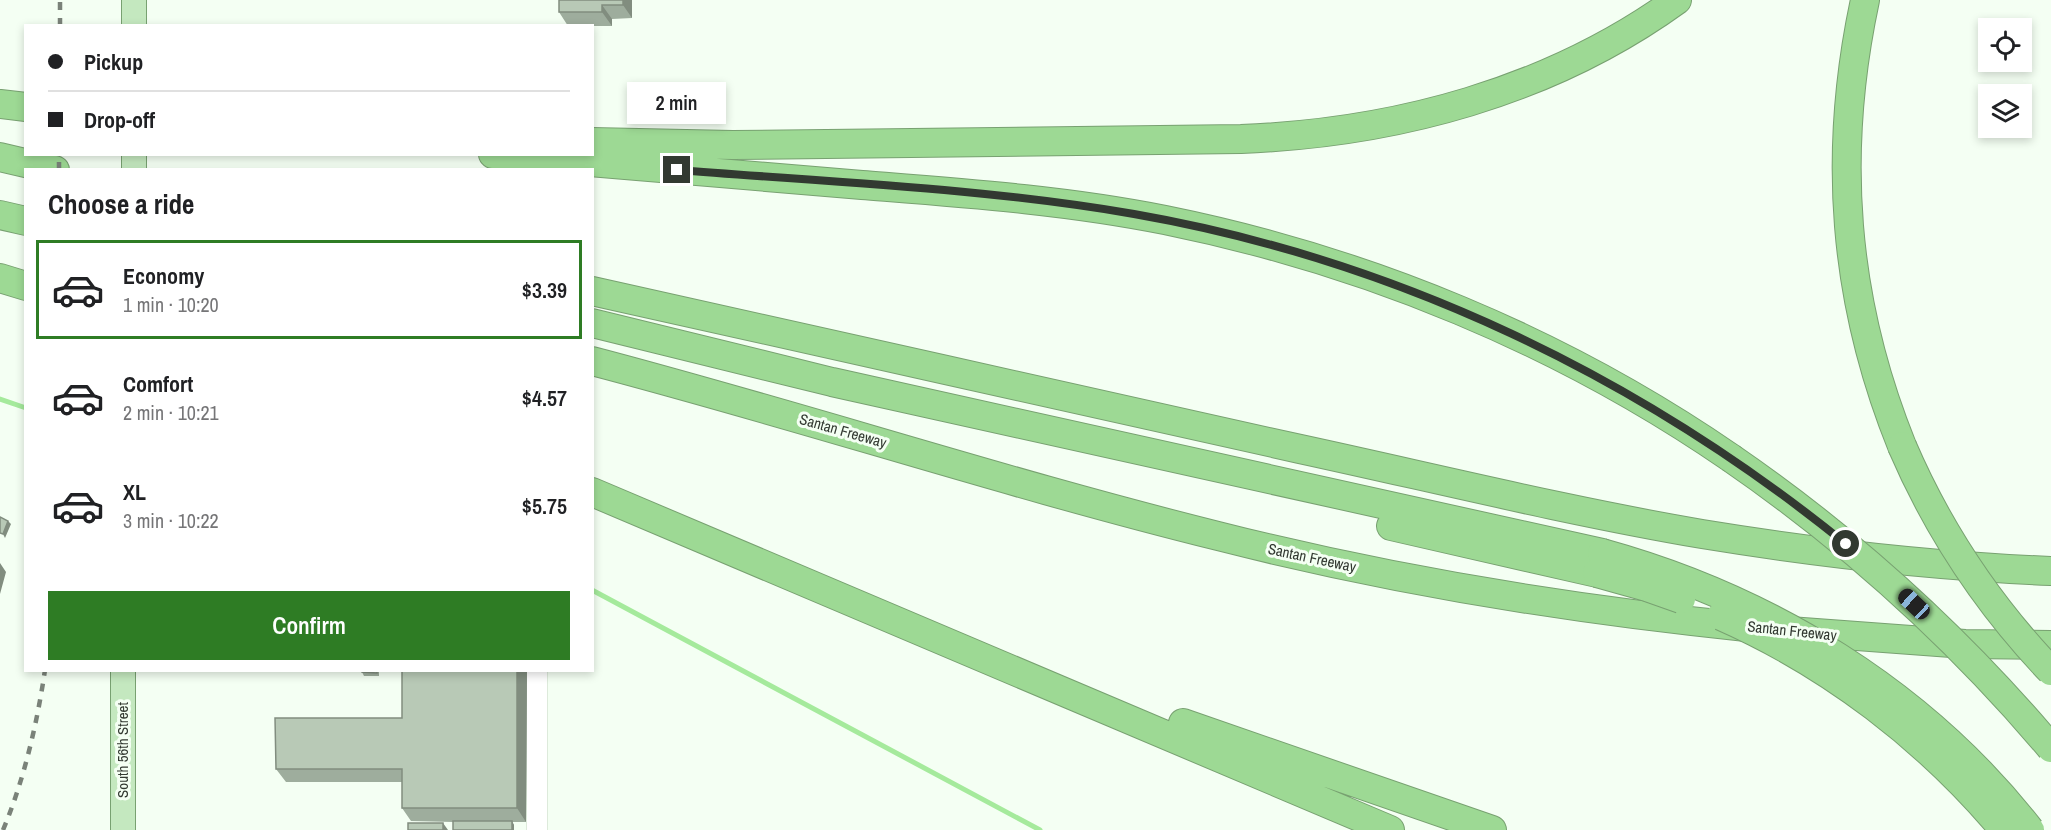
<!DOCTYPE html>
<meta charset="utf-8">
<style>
:root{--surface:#fff;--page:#f2f2f2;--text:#202124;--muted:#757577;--line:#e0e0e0;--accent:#2e7c24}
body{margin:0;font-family:"Archivo Narrow",sans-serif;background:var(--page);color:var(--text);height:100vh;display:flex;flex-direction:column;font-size:22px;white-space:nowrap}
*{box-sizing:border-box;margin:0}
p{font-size:20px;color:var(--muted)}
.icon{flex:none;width:33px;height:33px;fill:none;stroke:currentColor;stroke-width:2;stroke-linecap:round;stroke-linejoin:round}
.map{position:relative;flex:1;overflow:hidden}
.details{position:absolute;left:24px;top:168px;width:570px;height:504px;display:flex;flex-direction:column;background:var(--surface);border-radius:0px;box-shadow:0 3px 9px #0003}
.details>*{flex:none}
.guide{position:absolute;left:24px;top:24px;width:570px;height:132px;border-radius:0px;box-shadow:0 3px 9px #0003;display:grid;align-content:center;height:132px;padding:0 24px;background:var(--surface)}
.fabs{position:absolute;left:1978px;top:18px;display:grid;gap:12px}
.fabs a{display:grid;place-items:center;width:54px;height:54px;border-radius:0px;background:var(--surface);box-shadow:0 3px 9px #0003;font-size:30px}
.end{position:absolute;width:27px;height:27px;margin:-14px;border:8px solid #323931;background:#fff;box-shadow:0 0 0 3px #fff}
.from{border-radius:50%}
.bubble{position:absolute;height:42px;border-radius:0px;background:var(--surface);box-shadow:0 3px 9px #0003;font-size:20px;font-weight:600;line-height:42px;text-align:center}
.car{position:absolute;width:18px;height:36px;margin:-18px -9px;border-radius:8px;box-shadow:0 0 4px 2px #0007;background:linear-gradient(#222 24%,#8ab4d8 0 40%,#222 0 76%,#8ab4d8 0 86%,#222 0)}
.guide b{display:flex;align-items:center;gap:21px;height:57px;font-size:22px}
.guide b+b{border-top:2px solid var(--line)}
.guide i{width:15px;height:15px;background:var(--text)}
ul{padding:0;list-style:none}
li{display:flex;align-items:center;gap:18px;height:99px;margin:0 12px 9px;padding:0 12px;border:3px solid transparent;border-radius:0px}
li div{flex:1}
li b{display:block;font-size:22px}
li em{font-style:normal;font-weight:600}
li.active{border-color:var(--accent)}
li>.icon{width:54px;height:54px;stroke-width:1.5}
h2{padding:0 24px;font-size:27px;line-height:72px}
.button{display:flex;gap:12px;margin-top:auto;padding:12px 24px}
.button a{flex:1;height:69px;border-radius:0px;background:var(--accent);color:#fff;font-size:24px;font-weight:600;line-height:69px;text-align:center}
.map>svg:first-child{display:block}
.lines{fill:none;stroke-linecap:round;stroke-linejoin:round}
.stream{stroke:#a5ea9c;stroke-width:5}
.minor-casing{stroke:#c5d6c3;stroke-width:21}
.major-casing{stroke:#78a171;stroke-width:26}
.highway-casing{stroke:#78a171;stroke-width:30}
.minor{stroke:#fff;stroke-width:20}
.major{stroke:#c4e8bf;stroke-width:24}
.highway{stroke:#9dd994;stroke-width:28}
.rail{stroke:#7a8279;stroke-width:4.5;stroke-dasharray:8 8;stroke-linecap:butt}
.highway-bridge-casing{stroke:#78a171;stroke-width:30;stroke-linecap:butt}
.highway-bridge{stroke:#9dd994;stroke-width:28}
.wall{fill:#9ead9d}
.shaded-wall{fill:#818d7f}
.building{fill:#b8c9b6;stroke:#818d7f;stroke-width:1.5}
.route{stroke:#323931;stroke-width:8}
.labels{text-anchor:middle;stroke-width:6;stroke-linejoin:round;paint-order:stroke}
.street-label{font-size:15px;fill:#323931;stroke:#f4fff3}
</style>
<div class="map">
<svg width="2051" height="830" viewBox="0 0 2051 830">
<rect width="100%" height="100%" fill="#f4fff3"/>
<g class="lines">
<path class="stream" d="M0,399L26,408
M592,590L1040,830"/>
<g class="minor-casing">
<path id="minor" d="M537,830V670"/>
</g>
<g class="major-casing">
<path id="major" d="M134,0V26
M134,170V154
M123,670V830"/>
</g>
<g class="highway-casing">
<path id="highway" d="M1865,0C1832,154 1843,300 1902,446
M0,104L26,107
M592,142L733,145L1241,139C1395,133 1550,92 1677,0
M493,154C616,165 739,175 862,185C963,193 1065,200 1165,220C1367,261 1561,341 1731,458
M0,157L55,170
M0,215L26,221
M0,278L26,286
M592,291C828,344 1064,396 1300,449C1434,478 1567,511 1702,534C1818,553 1934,566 2051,571
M592,323L832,382L1602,553
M592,361C802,416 1008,484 1218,536C1391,580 1568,609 1746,627
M592,492L1390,830
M1391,526L1597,573
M1789,631L1965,644L2051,645
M1183,723L1492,830"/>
</g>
<use href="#minor" class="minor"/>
<use href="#major" class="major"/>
<use href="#highway" class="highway"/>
<path class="rail" d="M60,26V0
M59,170V154
M3,830C24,780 37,724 45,670"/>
<g class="highway-bridge-casing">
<path id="highway-bridge" d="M1902,446C1938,530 1988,605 2051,671
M1731,458C1850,540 1957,637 2051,748
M1602,553C1769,599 1923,693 2030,830
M1597,573L1647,587L1681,599
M1721,616C1830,664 1928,739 2004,830"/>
</g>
<use href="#highway-bridge" class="highway-bridge"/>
</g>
<path class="wall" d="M632,0V18L612,19V26H568L559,12Z
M362,670H379V676H364L362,672Z
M402,670H527L526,822H512L514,825V830L453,822L411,821L402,808V782H286L276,769L402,718Z"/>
<path class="shaded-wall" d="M623,0H632V18L623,5Z
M602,5L612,19V26L602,12Z
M8,521L11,524L5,538L3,534Z
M0,563L6,572L0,594Z
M517,670H527L526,822L517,808Z
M512,821L514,825V830H512Z
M443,823L448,830H443Z"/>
<path class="building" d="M559,0H623V5H602V12H559Z
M0,517L8,521L3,534L0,533Z
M362,670H377V673L362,672Z
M402,670H517V808H402V769H276L275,718H402Z
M453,821H512V830H453Z
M408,823H443V830H408Z"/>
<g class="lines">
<path class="route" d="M677,170C829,182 984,188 1134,214C1397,260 1640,377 1846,544"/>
</g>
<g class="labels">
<g class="street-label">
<text transform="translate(843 431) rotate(16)" y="5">Santan Freeway</text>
<text transform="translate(1312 558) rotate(12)" y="5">Santan Freeway</text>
<text transform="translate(1792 631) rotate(6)" y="5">Santan Freeway</text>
<text transform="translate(123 750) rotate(-90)" y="5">South 56th Street</text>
</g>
</g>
</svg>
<div class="fabs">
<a><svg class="icon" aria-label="locate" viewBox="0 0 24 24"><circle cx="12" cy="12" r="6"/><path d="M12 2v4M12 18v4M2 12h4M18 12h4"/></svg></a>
<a><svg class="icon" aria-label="layers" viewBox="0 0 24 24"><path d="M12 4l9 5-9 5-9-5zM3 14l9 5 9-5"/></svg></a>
</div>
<i class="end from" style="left:1846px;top:544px"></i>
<i class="end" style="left:677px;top:170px"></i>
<div class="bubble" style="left:627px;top:82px;width:99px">2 min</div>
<i class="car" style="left:1914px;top:604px;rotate:313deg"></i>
<div class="guide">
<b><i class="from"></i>Pickup</b>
<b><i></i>Drop-off</b>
</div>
<section class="details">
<h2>Choose a ride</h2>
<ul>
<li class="active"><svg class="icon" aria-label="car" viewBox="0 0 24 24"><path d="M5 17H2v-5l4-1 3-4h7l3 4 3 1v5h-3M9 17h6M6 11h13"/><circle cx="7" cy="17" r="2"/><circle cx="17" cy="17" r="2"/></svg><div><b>Economy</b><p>1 min · 10:20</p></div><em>$3.39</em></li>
<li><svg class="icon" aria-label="car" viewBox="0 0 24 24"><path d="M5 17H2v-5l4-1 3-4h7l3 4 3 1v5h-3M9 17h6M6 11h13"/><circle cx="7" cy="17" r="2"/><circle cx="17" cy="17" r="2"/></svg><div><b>Comfort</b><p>2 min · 10:21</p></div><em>$4.57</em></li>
<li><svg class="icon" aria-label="car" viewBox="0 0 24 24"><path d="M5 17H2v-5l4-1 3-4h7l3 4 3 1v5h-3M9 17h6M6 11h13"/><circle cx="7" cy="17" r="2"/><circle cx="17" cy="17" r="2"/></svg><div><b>XL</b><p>3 min · 10:22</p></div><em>$5.75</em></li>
</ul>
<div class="button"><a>Confirm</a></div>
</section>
</div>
